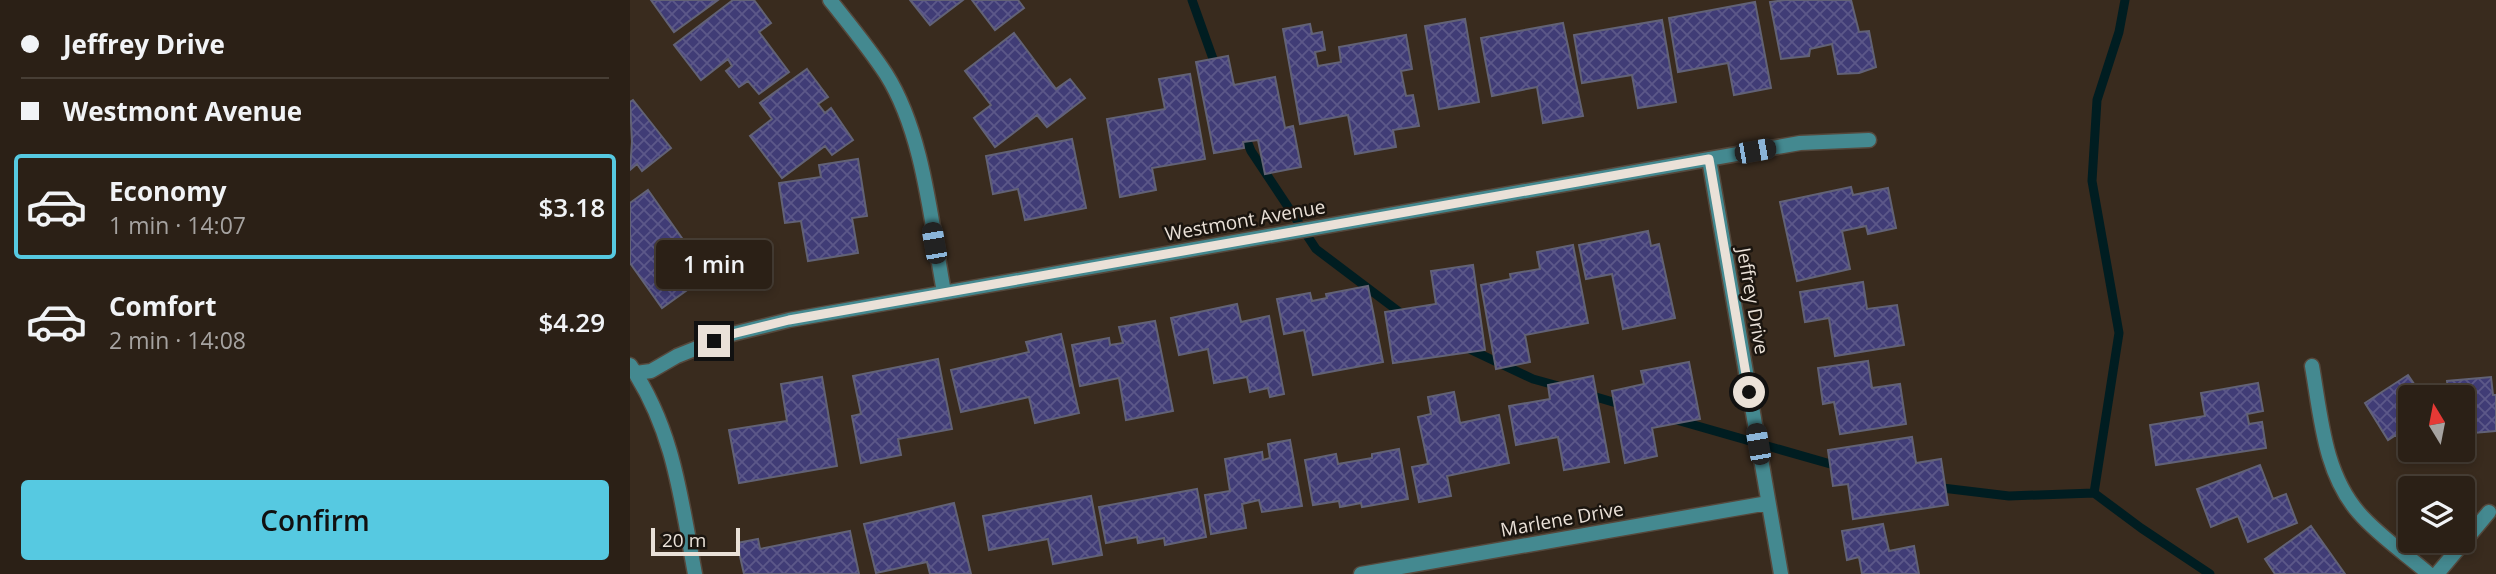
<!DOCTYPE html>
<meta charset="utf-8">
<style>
:root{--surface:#2b2016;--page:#372d23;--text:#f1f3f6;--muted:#a6a3a1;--line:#473e35;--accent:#56c9e1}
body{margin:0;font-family:"Open Sans",sans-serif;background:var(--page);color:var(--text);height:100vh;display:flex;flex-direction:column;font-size:26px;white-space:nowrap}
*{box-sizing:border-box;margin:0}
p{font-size:23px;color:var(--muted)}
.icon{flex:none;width:38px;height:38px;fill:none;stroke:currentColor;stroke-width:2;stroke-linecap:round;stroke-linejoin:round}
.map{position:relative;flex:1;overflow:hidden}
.details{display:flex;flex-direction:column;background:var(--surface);width:630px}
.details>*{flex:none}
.hud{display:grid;align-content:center;height:154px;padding:0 21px;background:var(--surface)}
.needle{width:46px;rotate:350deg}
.controls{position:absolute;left:1768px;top:385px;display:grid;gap:14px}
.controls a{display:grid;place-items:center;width:77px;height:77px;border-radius:7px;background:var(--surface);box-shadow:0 4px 10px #0003,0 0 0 2px var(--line);font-size:35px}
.scale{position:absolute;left:21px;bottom:18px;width:89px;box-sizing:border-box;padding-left:7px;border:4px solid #eae1d8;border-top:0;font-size:19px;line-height:24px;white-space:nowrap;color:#eae1d8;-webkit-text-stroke:5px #1b150f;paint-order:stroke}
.end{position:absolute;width:32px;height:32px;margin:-16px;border:9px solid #eae1d8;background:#111;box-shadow:0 0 0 4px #111}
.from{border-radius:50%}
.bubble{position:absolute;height:49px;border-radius:7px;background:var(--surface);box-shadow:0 4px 10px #0003,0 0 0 2px var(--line);font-size:23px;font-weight:600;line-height:49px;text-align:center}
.car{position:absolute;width:21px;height:42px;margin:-21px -10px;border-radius:9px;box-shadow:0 0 5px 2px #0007;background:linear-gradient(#222 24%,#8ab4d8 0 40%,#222 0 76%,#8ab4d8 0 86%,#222 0)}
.hud b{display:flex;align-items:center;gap:24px;height:66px;font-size:26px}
.hud b+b{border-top:2px solid var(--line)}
.hud i{width:18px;height:18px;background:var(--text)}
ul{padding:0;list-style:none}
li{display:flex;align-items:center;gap:21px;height:105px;margin:0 14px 10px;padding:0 7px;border:4px solid transparent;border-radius:7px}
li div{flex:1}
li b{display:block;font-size:26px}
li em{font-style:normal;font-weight:600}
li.active{border-color:var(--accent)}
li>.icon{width:63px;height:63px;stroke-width:1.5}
.cta{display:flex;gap:14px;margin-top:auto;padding:14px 21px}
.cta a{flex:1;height:80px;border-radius:7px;background:var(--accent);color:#111;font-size:28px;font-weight:600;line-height:80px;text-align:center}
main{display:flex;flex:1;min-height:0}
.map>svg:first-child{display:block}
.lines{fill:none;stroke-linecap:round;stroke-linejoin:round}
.stream{stroke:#001d21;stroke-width:9}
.building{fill:url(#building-cross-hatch);stroke:#626276;stroke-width:2}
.minor-casing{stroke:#55483c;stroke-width:17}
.minor{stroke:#448990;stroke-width:14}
.route{stroke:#eae1d8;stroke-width:9}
.labels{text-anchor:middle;stroke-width:5;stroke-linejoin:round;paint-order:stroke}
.street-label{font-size:19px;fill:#eae1d8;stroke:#1b150f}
</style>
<main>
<section class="details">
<div class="hud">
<b><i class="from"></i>Jeffrey Drive</b>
<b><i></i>Westmont Avenue</b>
</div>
<ul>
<li class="active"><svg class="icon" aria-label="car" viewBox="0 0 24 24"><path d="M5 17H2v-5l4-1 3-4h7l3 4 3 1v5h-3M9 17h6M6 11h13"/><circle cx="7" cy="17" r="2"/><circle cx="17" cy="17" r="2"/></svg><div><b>Economy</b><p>1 min · 14:07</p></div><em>$3.18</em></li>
<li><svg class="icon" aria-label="car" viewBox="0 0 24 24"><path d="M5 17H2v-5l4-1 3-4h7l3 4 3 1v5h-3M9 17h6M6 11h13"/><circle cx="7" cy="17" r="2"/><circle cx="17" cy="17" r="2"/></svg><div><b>Comfort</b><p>2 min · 14:08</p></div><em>$4.29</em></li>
</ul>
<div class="cta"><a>Confirm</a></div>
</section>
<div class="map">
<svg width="1866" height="574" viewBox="0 0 1866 574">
<defs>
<pattern id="building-cross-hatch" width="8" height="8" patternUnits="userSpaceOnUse" patternTransform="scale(1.75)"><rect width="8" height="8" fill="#403c76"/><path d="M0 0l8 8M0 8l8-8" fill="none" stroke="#5c5889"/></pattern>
</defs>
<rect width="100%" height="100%" fill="#392b1e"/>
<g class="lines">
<path class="stream" d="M562,0L587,70
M613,131L621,151L686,249L776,317
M835,347L903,379L932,387
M956,394L993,405
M1043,419L1211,467
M1304,487L1379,496L1464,493L1511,528L1580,574
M1464,493L1489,333L1462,181L1467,100L1489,32L1495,0"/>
</g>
<path class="building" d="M21,0H88L44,32Z
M103,0H124L141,23L129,32L159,72L129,94L118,81L109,87L96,71L102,66L98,59L71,80L44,45Z
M280,0H333L300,25Z
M342,0H388L394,8L365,30Z
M1155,0H1221L1229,32L1239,31L1246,67L1229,73L1208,74L1202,44L1180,49L1179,56L1151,59L1140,2Z
M1125,2L1141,88L1104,95L1098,63L1048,72L1039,18Z
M835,19L849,102L809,109L795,26Z
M1032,20L1046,102L1008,108L1002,75L952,83L944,35Z
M933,23L953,116L913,123L907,87L862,96L851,38Z
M680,24L682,34L692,32L695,50L685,52L688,66L711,62L709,47L776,35L782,69L771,71L776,96L783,95L789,126L763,130L766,147L725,154L718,115L670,124L653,29Z
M384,33L426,89L440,79L455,98L417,127L407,115L365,147L344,118L361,105L335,71Z
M598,56L604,85L645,77L655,128L663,126L671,167L635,174L628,140L613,142L614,148L584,153L566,62Z
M177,69L198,97L188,104L195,113L201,108L223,140L202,155L195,146L152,178L120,136L142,119L130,103Z
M560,74L575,159L522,168L526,190L490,197L477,119L535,109L529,79Z
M3,100L41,148L12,171L7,164L0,170L2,142L0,102Z
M442,139L456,208L395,220L388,189L363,194L356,156Z
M228,159L237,216L222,218L228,253L178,261L171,221L155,223L149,183L191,177L189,165Z
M1221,187L1223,195L1258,188L1266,228L1238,234L1236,226L1212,231L1220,269L1167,281L1150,202Z
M18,190L78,275L32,308L0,263V203Z
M1018,231L1021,246L1029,244L1045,318L993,329L982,274L956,279L949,245Z
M943,245L958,323L895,335L900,362L866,369L851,285L881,279L880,274L910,269L907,252Z
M843,265L855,350L763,363L755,312L806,304L801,271Z
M1233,282L1237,309L1267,305L1274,345L1205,356L1199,318L1175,322L1170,292Z
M738,286L753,362L683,375L674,330L654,334L647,299L680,293L682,301L697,298L696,294Z
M607,304L611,322L639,316L654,394L640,397L638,388L620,392L617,377L584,383L578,349L549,355L541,318Z
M525,321L543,411L496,420L489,378L450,386L442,345L479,338L480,345L493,343L489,327Z
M431,334L449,413L405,423L399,397L331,412L321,370L399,352L396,342Z
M308,359L322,429L268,439L271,455L231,463L222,416L231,414L223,376Z
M1238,361L1242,388L1270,384L1276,424L1210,434L1204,402L1193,404L1188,368Z
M1059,362L1070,419L1022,428L1027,456L995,463L982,391L1014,384L1011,371Z
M1778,375L1793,397H1780V450H1797L1781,460L1766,435L1758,440L1735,403Z
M963,376L979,462L934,470L928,437L886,445L879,406L920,399L918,385Z
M192,377L207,466L109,483L99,430L157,421L151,384Z
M1861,377L1863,395H1866V431L1832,434V397H1819L1817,381Z
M1628,383L1633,411L1617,414L1619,424L1632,422L1636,448L1526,465L1520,425L1575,416L1571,393Z
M824,392L830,423L869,415L879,463L817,476L821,496L789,502L782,467L798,464L788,417L801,414L798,397Z
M1282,437L1286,463L1311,459L1318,505L1223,519L1218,484L1203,486L1198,450Z
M660,440L672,506L632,512L629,500L612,504L616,528L581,534L575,495L600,491L595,459L632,452L633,460L640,458L638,444Z
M769,449L778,499L732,507L731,503L710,507L709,501L683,505L675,460L706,454L708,464L742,458V454Z
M1630,465L1643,499L1656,494L1667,523L1618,542L1608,516L1581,527L1567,489Z
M567,489L576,537L535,545L534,538L508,543L507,537L476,543L469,507Z
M461,496L472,555L423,564L418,539L359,550L353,516Z
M324,503L341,574H300L297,562L246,573L234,524Z
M1253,524L1259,551L1284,546L1289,574H1232L1229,557L1217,560L1212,531Z
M1681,526L1715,574H1645L1635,559Z
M220,531L229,574H114L107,543L128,539L130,549Z"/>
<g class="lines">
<g class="minor-casing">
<path id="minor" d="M200,0C219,24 239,48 256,74C294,134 301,223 314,292
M1079,159L1151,574
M0,365C44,430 51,499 65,574
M1682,366C1691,417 1694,473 1729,513C1749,536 1776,554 1799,574
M6,373L21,371L47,356L102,334L159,320L1170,143L1239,140
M731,574L1138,503
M1807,574L1859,512"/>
</g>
<use href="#minor" class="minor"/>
</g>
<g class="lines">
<path class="route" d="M84,341L102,334L159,320L1079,159L1119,392"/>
</g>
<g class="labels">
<g class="street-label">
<text transform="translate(615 220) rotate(-10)" y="7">Westmont Avenue</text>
<text transform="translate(1123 301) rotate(80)" y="7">Jeffrey Drive</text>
<text transform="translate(932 519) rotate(-10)" y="7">Marlene Drive</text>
</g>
</g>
</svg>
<div class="controls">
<a><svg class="needle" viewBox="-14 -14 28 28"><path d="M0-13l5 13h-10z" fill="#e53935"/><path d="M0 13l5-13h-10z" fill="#a6a3a1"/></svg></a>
<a><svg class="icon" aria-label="layers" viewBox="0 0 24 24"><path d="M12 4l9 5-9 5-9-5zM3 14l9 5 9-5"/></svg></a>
</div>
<div class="scale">20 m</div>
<i class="end from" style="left:1119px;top:392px"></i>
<i class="end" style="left:84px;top:341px"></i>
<div class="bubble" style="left:26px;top:240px;width:116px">1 min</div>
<i class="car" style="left:1125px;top:151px;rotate:80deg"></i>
<i class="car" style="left:304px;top:243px;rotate:350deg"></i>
<i class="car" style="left:1128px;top:444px;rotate:350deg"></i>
</div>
</main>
